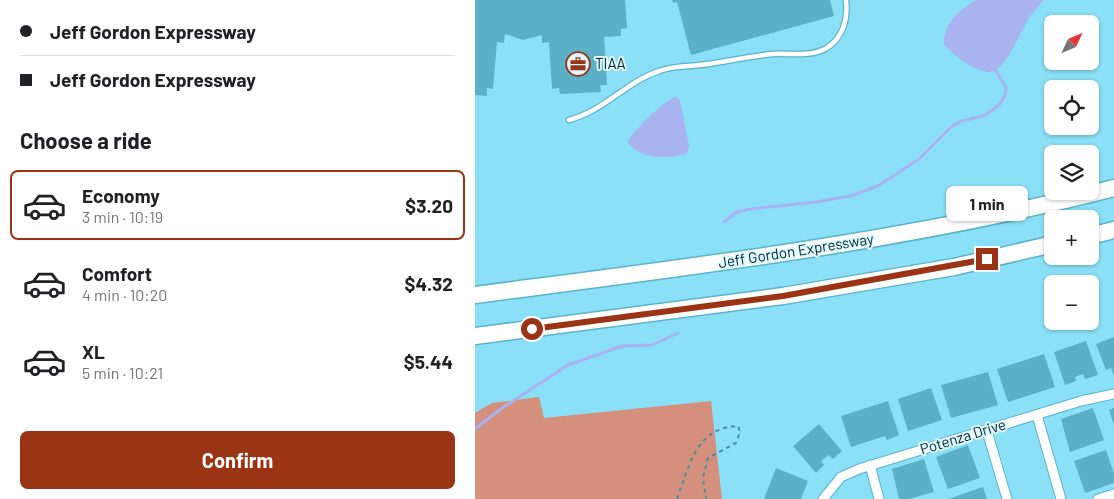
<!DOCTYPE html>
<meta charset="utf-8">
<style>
:root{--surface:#fff;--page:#f2f2f2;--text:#202124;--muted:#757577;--line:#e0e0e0;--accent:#9b3415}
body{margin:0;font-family:Barlow,sans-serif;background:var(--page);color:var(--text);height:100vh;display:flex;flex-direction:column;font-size:19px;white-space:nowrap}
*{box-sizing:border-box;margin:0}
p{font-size:16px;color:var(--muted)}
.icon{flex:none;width:28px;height:28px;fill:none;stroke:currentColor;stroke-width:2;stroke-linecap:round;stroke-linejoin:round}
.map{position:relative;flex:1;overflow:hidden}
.side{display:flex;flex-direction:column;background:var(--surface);width:475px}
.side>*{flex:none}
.hud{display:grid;align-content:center;height:110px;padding:0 20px;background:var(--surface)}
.needle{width:32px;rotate:46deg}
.fabs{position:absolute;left:569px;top:15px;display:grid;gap:10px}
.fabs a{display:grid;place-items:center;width:55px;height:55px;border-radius:8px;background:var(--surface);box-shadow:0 1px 4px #0004;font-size:25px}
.end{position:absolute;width:22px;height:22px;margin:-11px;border:6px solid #9b3415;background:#fff;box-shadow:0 0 0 2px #fff}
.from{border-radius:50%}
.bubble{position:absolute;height:35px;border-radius:8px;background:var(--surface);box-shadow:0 1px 4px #0004;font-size:16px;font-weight:700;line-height:35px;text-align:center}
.hud b{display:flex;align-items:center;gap:18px;height:48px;font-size:19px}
.hud b+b{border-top:1px solid var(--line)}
.hud i{width:12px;height:12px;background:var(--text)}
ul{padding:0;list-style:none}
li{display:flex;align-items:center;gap:15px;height:70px;margin:0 10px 8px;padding:0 10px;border:2px solid transparent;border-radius:8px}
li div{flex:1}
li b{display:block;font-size:19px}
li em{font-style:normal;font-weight:700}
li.selected{border-color:var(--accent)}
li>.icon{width:45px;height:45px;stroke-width:1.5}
h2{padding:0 20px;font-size:22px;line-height:60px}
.button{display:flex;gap:10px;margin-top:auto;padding:10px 20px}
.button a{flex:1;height:58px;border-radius:8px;background:var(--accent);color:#fff;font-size:20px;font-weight:700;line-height:58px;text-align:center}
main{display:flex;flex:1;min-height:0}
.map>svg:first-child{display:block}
.forest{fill:#d4907d}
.water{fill:#a9b3f0}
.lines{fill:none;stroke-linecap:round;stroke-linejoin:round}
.stream{stroke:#a9b3f0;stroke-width:3}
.building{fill:#5ab1c7}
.lane-casing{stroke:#5bb3c9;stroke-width:7}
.street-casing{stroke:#5bb3c9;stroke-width:11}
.highway-casing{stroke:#5bb3c9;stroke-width:19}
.path{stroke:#4c8e9e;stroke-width:2;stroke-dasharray:4 4;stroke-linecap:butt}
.lane{stroke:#fff;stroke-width:4.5}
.street{stroke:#fff;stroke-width:9}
.highway{stroke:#fff;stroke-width:16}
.route{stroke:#9b3415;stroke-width:6}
.labels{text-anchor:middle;stroke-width:4;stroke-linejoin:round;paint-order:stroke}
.poi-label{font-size:15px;fill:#00272f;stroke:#dff7fe;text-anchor:start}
.street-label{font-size:15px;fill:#00272f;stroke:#dff7fe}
</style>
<main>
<section class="side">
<div class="hud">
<b><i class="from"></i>Jeff Gordon Expressway</b>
<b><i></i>Jeff Gordon Expressway</b>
</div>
<h2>Choose a ride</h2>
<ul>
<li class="selected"><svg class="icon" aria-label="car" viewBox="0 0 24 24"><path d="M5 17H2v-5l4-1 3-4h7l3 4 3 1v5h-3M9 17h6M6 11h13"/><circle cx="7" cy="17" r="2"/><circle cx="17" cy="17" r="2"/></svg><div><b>Economy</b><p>3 min · 10:19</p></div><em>$3.20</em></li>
<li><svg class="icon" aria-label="car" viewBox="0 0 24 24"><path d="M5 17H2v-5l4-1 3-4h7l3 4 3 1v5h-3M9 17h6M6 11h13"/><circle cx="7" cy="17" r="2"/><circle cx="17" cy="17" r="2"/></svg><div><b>Comfort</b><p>4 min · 10:20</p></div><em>$4.32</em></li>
<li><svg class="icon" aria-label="car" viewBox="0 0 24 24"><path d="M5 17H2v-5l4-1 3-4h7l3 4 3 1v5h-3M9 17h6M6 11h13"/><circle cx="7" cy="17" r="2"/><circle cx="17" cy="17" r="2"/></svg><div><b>XL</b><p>5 min · 10:21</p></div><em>$5.44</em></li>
</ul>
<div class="button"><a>Confirm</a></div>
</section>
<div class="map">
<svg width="639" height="499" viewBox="0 0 639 499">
<rect width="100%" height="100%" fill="#89e0f7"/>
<path class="forest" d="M64,397L69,418L236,401L247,499H0V413L17,403Z"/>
<path class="water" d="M501,0H569C564,6 558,11 554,18C545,32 535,60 521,70C507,79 477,54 469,44C468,23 485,10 501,0Z
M201,97L205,100L214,146L212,153C196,160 162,159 153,142C153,136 192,97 201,97Z"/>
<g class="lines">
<path class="stream" d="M249,222L262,212L276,209L341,202L375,196L403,186L444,159L475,128L486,121L509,116L525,104L530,95L531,87L520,70
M0,429L27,408L93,365L147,346L177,345L203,333"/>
</g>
<path class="building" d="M0,0H150L152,28L146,29V36L129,37L132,85H125L126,92L85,94L84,88L77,89L74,42L67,43V35L48,40L30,34L29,43L22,42L18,89L12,88V96L0,95Z
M197,0H355L359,16L216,55L202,2L198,3Z
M639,337V376L636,368L631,370L621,344Z
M611,341L623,375L610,379L608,374L600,377L601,381L590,385L579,352Z
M569,354L580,387L533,402L522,369Z
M513,372L523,405L476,418L466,385Z
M456,388L467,420L433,431L423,399Z
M413,401L424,435L412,440L410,436L376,447L366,416Z
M618,408L629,440L595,452L586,419Z
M639,408V425L634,410Z
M344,424L367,451L358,459L354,455L346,461L349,465L341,473L318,446Z
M493,445L505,478L473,489L461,457Z
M631,450L639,474V483L610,493L599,461Z
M449,459L459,492L434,499H424L417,469Z
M301,468L333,481L326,499H289Z
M508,487L512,499H473Z"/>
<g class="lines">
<g class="lane-casing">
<path id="lane" d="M94,120C129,111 151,82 184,71C200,65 216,67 233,64C254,61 276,56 297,54C314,53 334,57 350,49C368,39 373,19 371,0"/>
</g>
<g class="street-casing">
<path id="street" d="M562,415L586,499
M512,431L532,499
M395,465L404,499
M348,499L366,477L384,469L606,401L639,394
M623,499L639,494"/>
</g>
<g class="highway-casing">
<path id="highway" d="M615,236L639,230
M0,295C214,267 429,242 639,188
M0,336L308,296L479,267L578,244"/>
</g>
<path class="path" d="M202,499C214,466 221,427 263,426L265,432L261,443L233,458L228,478L231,499"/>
<use href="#lane" class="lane"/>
<use href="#street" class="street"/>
<use href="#highway" class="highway"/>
</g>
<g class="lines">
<path class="route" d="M57,329L308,296L512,259"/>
</g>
<defs>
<g id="office-ring" transform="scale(1.25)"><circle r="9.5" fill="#dff7fe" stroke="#9b3415" stroke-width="1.5"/><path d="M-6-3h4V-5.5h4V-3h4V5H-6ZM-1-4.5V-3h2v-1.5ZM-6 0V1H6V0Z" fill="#9b3415"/></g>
</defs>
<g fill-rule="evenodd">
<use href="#office-ring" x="103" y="64"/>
</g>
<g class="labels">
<g class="poi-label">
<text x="120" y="69">TIAA</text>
</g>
<g class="street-label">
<text transform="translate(321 251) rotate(-9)" y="5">Jeff Gordon Expressway</text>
<text transform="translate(488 437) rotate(-17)" y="5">Potenza Drive</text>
</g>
</g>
</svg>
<div class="fabs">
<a><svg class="needle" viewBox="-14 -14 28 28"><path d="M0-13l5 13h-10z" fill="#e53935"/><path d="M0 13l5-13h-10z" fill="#757577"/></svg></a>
<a><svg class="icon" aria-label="locate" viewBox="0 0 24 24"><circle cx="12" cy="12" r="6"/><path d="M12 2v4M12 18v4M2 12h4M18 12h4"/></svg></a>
<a><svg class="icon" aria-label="layers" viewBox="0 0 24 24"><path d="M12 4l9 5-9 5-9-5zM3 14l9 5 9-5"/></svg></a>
<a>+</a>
<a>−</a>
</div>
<i class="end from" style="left:57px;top:329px"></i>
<i class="end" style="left:512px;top:259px"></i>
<div class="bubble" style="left:471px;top:186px;width:82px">1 min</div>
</div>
</main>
